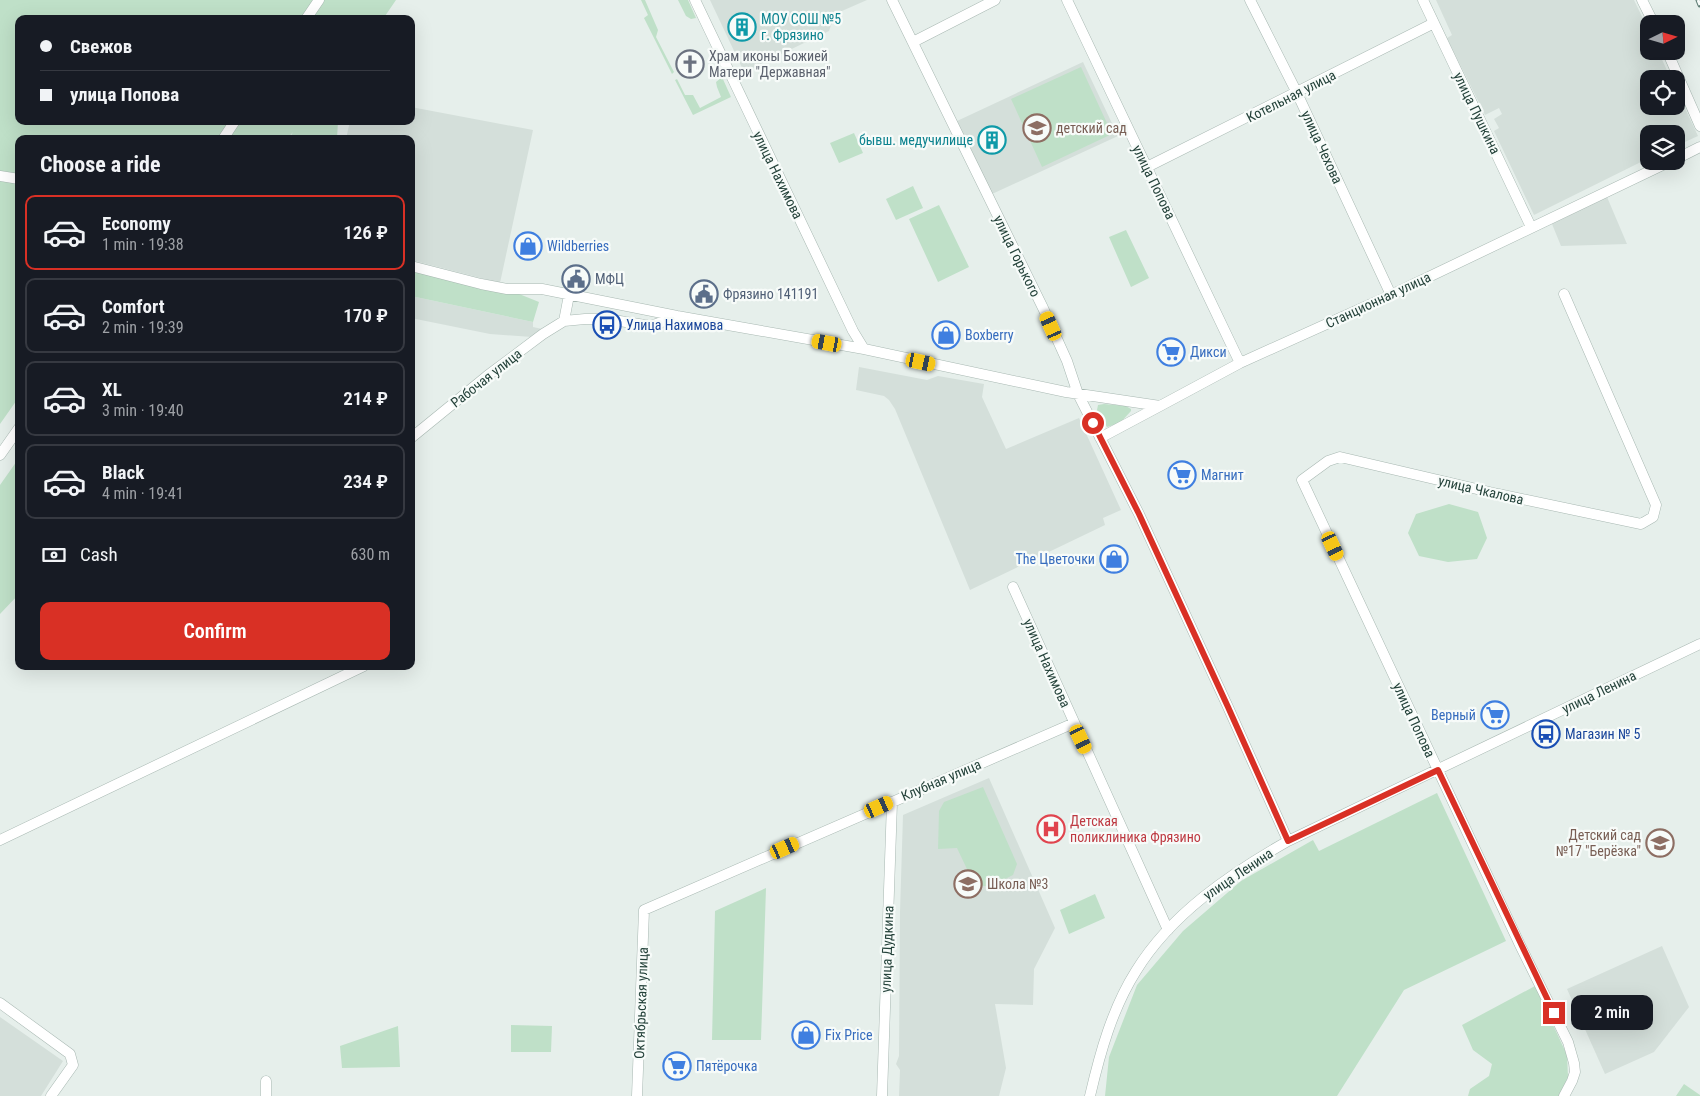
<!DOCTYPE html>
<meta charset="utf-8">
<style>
:root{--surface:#171b24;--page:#20242c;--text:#f1f3f6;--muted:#9ea1a6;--line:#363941;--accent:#d93025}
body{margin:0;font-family:"Roboto Condensed",sans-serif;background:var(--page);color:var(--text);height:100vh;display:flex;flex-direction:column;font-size:19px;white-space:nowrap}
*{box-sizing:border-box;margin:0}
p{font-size:16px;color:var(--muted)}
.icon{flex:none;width:28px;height:28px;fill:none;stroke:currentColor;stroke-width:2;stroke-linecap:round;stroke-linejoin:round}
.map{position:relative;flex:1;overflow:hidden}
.panel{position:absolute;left:15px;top:135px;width:400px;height:535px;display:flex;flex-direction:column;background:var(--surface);border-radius:10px;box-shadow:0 5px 20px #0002}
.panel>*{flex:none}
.banner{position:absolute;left:15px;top:15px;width:400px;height:110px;border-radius:10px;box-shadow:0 5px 20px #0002;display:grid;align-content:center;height:110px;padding:0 25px;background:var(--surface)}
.needle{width:32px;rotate:85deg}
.tools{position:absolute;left:1640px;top:15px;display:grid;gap:10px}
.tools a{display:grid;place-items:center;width:45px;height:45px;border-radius:10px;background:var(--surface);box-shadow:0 5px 20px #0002;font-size:25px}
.end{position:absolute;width:22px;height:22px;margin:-11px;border:6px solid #d93025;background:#fff;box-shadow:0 0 0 2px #fff}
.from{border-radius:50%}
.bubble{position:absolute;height:35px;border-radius:10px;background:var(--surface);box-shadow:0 5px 20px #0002;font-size:16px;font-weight:600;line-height:35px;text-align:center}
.car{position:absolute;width:15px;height:30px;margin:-15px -8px;border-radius:6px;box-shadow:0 0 4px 1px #0007;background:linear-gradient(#f5c518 24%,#345 0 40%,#f5c518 0 76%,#345 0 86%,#f5c518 0)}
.banner b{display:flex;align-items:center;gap:18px;height:48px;font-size:19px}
.banner b+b{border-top:1px solid var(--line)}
.banner i{width:12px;height:12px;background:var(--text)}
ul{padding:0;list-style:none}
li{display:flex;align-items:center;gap:15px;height:75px;margin:0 10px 8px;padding:0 15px;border:2px solid var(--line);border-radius:10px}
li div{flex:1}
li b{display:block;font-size:19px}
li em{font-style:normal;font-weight:600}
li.current{border-color:var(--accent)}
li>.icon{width:45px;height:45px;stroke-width:1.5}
h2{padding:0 25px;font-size:22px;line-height:60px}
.pay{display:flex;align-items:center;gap:12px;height:55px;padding:0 25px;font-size:19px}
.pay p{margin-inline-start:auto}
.action{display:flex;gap:10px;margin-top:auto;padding:10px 25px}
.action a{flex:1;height:58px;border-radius:10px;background:var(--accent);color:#fff;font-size:20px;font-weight:600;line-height:58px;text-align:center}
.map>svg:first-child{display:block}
.built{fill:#d4dfda}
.green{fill:#bfe0c8}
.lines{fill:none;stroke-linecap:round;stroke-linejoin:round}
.minor-casing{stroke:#a8b8b2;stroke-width:11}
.minor{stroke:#fff;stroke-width:10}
.rail-casing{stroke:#5f7d75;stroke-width:5}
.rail{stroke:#f7fbf9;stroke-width:3;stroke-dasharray:9;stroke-linecap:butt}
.route{stroke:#d93025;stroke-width:6}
.labels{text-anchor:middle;stroke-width:4.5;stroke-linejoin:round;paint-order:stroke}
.culture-label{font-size:14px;fill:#0d838f;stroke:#f7fbf9;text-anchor:start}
.worship-label{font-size:14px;fill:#5b616d;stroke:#f7fbf9;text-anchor:start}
.street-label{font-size:14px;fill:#24423a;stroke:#f7fbf9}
.education-label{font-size:14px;fill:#785e54;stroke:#f7fbf9;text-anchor:start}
.shop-label{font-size:14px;fill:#366cbe;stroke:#f7fbf9;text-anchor:start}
.service-label{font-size:14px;fill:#4e5e75;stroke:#f7fbf9;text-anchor:start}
.transit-label{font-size:14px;fill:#164399;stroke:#f7fbf9;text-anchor:start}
.health-label{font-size:14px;fill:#be3a42;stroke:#f7fbf9;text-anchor:start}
</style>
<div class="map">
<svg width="1700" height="1096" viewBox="0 0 1700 1096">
<rect width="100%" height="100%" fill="#e6efeb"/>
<path class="built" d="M710,0H867L835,14L829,31L744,72Z
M1436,0H1634L1649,31V51H1658L1671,79H1649V106H1676V89L1698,136L1676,146V134H1649V158L1534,215L1494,131L1499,128L1494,119L1502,114L1499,108L1485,115L1447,38L1452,35Z
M1083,62L1118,136L992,194L957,121Z
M411,107L533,130L500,283L411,260V139H346L350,121H411Z
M1607,197L1627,244L1561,246L1552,224Z
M411,296L533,322V327L542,329L532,337L490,334L411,318Z
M859,367L927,380L938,376L984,384L982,397L1006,449L1079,418L1121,510L1103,518L1105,525L970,590L895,409L889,400L884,396L856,390Z
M989,778L1055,928L1034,969L1033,1005L995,1004L1006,1068L999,1096H899L900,1070L896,1064L899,1056L900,912L903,815Z
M1662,946L1689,1007L1654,1052L1605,1074L1567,989Z
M0,1017L63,1061L41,1096H0Z"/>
<path class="green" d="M0,0H396L383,19H19V121H338L337,139H289L293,132L287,139H19V397L0,424Z
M641,0H645L658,30L656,37L674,72L672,74L644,18L648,15Z
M678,0H688L696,18L691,19L686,16Z
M1081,67L1112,134L1042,167L1011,99Z
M722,77L731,97L693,115L675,80L677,79L685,95H693L700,108L721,97L717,87L716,82Z
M854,133L863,153L839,163L830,143Z
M913,186L923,208L896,220L886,199Z
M939,205L969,267L938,282L909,219Z
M1126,230L1149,278L1131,287L1109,237Z
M411,266L507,289L539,302L533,322L411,296Z
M1104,404L1126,406L1131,409V411L1120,423L1107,427L1097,410L1098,405Z
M19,458V594L0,614V485Z
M1449,504L1478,512L1487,538L1477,559L1448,562L1419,556L1408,533L1416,514Z
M983,787L1017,864L1013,875L991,886H975L957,848L938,849L939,811L944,802Z
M1437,793L1506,941L1404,990L1337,1096H1105L1109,1057L1137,985L1183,931L1241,881L1313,840L1319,851Z
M766,888L761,1040H712L715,911Z
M1095,894L1105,918L1069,934L1060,910Z
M1535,986L1567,1055L1568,1077L1559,1096H1468L1470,1089L1489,1076L1492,1064L1473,1050L1462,1025Z
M511,1025L552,1026L551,1052H511Z
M398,1026L400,1067L342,1068L340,1046Z
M1684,1084L1700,1095V1096H1676Z"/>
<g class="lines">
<g class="minor-casing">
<path id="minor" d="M695,0L853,331L864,349
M892,0L1043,308L1067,361L1078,394L1139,514L1228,707L1288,841
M1067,0L1240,363
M1250,0L1297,93L1391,295
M1423,0L1531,227
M1642,0L1654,24
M306,19L319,0
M913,42L995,0
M1667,51L1700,126
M223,139L235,121
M1676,159L1700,147
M1147,167L1434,23
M0,176L19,179
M411,266L481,284L507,289H542L677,316L864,349L1066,392L1160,406L1240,363L1391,295L1671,161
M564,321L569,295
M411,438L487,376L543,334L564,321L585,319H607L651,326L675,317
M1100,438L1160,406
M0,455L19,428
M1013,587L1168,930
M0,840L364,666
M0,1003L70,1054L73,1065L51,1096
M266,1096V1081
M637,1096L644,910L1074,723
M882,1096L892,802
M1090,1096C1100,1053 1112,1009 1136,971C1171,914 1230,874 1288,841L1700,644
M1564,1096L1572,1081L1575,1072L1574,1063L1568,1042L1520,945L1302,480L1328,461L1340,457L1498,494L1641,524L1653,517L1656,505L1564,294"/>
</g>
<use href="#minor" class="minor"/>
<g class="rail-casing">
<path id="rail" d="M1698,0L1700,5"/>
</g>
<use href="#rail" class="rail"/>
</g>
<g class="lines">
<path class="route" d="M1093,423L1139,514L1228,707L1288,841L1438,770L1554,1013"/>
</g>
<defs>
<g id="building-ring" transform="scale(1.4375)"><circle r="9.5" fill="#f7fbf9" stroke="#0f9aa8" stroke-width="1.5"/><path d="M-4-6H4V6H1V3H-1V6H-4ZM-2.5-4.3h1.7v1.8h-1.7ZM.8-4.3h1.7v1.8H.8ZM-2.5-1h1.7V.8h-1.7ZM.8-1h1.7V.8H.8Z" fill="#0f9aa8"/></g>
<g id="church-ring" transform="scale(1.4375)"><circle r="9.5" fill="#f7fbf9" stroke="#6b7280" stroke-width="1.5"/><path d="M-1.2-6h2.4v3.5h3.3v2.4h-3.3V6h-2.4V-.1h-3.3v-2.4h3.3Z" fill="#6b7280"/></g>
<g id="school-ring" transform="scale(1.4375)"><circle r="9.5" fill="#f7fbf9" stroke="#8d6e63" stroke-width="1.5"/><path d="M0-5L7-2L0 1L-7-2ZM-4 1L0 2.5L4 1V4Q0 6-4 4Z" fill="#8d6e63"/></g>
<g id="shop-ring" transform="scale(1.4375)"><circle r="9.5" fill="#f7fbf9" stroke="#3f7fe0" stroke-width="1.5"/><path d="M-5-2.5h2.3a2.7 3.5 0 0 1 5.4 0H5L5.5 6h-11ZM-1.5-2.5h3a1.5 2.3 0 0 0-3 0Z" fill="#3f7fe0"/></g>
<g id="civic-ring" transform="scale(1.4375)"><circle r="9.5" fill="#f7fbf9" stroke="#5c6f8a" stroke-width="1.5"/><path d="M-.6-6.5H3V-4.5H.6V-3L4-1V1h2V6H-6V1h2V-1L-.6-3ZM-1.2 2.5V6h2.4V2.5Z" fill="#5c6f8a"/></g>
<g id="bus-ring" transform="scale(1.4375)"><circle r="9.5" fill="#f7fbf9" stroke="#1a4fb4" stroke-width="1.5"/><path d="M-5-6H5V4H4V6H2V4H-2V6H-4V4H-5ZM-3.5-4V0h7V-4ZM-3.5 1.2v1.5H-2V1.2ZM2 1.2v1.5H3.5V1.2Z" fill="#1a4fb4"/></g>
<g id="supermarket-ring" transform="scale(1.4375)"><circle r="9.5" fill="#f7fbf9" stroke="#3f7fe0" stroke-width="1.5"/><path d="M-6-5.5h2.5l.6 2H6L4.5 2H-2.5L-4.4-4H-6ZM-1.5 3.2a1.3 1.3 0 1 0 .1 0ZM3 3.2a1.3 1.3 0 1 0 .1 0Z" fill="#3f7fe0"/></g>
<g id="hospital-ring" transform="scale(1.4375)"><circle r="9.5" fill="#f7fbf9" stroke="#e0444e" stroke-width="1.5"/><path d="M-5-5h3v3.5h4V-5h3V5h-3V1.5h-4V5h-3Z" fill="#e0444e"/></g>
</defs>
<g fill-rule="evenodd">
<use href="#building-ring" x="742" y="27"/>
<use href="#church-ring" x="690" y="64"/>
<use href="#school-ring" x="1037" y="128"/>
<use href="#building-ring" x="992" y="140"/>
<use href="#shop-ring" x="528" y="246"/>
<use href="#civic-ring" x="576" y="279"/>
<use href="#civic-ring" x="704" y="294"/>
<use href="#bus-ring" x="607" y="325"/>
<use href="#shop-ring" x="946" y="335"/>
<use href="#supermarket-ring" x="1171" y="352"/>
<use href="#supermarket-ring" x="1182" y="475"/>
<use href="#shop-ring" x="1114" y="559"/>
<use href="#supermarket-ring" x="1495" y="715"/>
<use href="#bus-ring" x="1546" y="734"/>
<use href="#hospital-ring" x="1051" y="829"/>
<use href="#school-ring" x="1660" y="843"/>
<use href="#school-ring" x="968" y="884"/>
<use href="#shop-ring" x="806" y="1035"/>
<use href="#supermarket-ring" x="677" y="1066"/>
</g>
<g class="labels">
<g class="culture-label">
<text x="761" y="24">МОУ СОШ №5<tspan x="761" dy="16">г. Фрязино</tspan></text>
<text x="973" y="145" text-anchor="end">бывш. медучилище</text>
</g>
<g class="worship-label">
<text x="709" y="61">Храм иконы Божией<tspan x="709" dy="16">Матери "Державная"</tspan></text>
</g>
<g class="street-label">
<text transform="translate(1291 96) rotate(-27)" y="5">Котельная улица</text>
<text transform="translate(1477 113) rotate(64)" y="5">улица Пушкина</text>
<text transform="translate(1322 147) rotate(65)" y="5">улица Чехова</text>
<text transform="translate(778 175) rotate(64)" y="5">улица Нахимова</text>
<text transform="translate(1154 182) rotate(64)" y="5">улица Попова</text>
<text transform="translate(1017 256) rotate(64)" y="5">улица Горького</text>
<text transform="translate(1378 300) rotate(-25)" y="5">Станционная улица</text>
<text transform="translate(486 378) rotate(-38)" y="5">Рабочая улица</text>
<text transform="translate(1481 490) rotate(13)" y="5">улица Чкалова</text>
<text transform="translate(1047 663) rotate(66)" y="5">улица Нахимова</text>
<text transform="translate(1599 692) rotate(-26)" y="5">улица Ленина</text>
<text transform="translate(1414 720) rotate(65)" y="5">улица Попова</text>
<text transform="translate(941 780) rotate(-23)" y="5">Клубная улица</text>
<text transform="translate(1238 874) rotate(-34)" y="5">улица Ленина</text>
<text transform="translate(887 949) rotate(-88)" y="5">улица Дудкина</text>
<text transform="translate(641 1003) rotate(-88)" y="5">Октябрьская улица</text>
</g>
<g class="education-label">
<text x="1056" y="133">детский сад</text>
<text x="1641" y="840" text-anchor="end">Детский сад<tspan x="1641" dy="16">№17 "Берёзка"</tspan></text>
<text x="987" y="889">Школа №3</text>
</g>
<g class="shop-label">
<text x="547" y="251">Wildberriеs</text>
<text x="965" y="340">Boxberry</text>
<text x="1190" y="357">Дикси</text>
<text x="1201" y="480">Магнит</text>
<text x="1095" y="564" text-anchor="end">The Цветочки</text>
<text x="1476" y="720" text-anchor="end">Верный</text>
<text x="825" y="1040">Fix Price</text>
<text x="696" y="1071">Пятёрочка</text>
</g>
<g class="service-label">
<text x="595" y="284">МФЦ</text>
<text x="723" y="299">Фрязино 141191</text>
</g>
<g class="transit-label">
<text x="626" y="330">Улица Нахимова</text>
<text x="1565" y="739">Магазин № 5</text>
</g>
<g class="health-label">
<text x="1070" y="826">Детская<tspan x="1070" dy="16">поликлиника Фрязино</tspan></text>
</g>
</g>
</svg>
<div class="tools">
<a><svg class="needle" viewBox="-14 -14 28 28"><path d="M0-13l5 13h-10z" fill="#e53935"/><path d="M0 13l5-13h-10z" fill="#9ea1a6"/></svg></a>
<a><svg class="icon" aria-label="locate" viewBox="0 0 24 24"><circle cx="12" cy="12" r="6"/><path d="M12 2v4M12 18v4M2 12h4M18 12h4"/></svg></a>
<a><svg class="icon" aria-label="layers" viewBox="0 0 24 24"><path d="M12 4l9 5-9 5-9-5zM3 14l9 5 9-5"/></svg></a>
</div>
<i class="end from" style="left:1093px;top:423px"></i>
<i class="end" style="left:1554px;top:1013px"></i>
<div class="bubble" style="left:1571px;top:995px;width:82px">2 min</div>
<i class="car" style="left:1051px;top:326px;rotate:336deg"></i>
<i class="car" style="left:827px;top:343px;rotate:280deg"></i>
<i class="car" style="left:921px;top:362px;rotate:102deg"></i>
<i class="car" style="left:1333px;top:546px;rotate:155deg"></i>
<i class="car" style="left:1081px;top:739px;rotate:155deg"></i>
<i class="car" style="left:879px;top:807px;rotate:66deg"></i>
<i class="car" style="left:785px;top:848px;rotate:66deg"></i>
<div class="banner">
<b><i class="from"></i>Свежов</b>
<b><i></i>улица Попова</b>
</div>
<section class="panel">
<h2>Choose a ride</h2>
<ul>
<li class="current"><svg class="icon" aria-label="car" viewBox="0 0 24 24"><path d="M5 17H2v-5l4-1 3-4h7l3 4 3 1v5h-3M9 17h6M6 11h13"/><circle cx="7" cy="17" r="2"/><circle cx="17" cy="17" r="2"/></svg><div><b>Economy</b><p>1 min · 19:38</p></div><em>126 ₽</em></li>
<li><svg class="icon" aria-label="car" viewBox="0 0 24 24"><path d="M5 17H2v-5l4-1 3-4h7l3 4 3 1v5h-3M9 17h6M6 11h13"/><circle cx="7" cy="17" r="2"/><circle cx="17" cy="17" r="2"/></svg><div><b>Comfort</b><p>2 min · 19:39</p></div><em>170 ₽</em></li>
<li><svg class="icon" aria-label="car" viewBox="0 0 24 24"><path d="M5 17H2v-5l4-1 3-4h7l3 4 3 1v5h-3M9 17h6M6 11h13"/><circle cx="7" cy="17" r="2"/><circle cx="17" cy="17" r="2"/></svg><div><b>XL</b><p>3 min · 19:40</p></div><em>214 ₽</em></li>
<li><svg class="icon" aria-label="car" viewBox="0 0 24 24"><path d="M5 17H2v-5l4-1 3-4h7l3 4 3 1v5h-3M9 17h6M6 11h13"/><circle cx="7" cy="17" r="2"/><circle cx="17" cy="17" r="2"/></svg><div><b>Black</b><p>4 min · 19:41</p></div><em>234 ₽</em></li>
</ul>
<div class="pay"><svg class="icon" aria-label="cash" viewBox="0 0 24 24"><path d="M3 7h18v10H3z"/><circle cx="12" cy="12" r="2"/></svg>Cash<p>630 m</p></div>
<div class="action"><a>Confirm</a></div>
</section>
</div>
